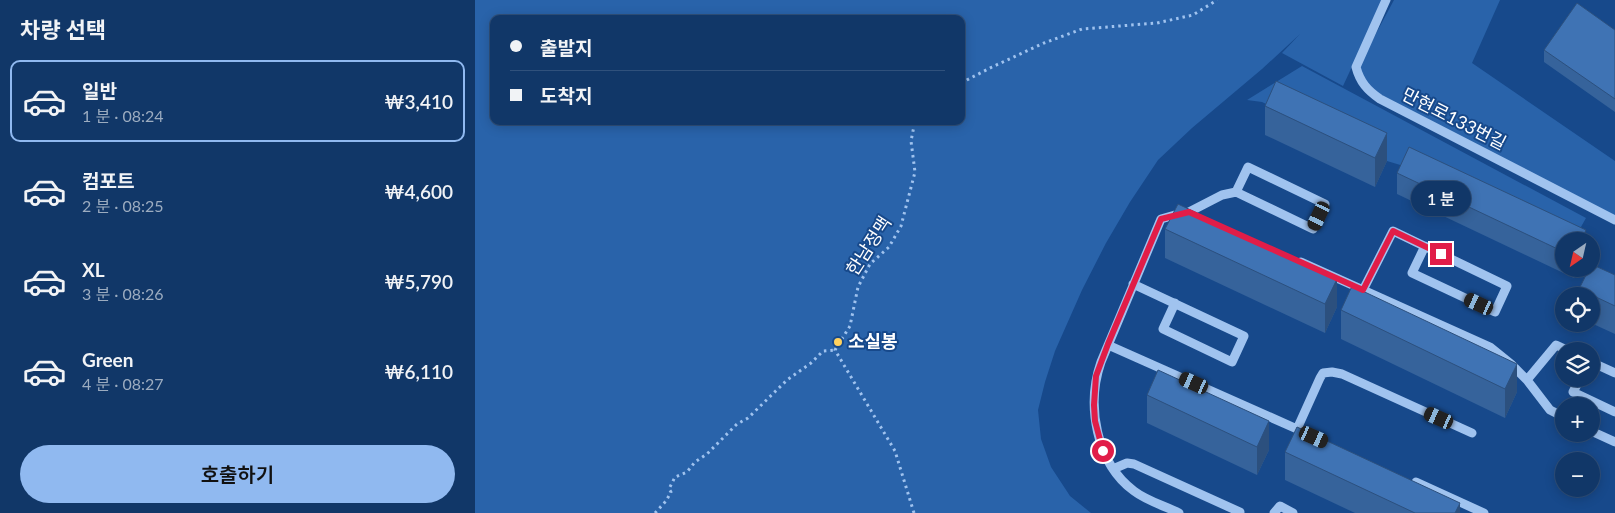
<!DOCTYPE html>
<html lang="ko">
<meta charset="utf-8">
<style>
:root{--surface:#113768;--page:#1a3f6e;--text:#f1f3f6;--muted:#9cacc0;--line:#30517c;--accent:#90b9f0}
body{margin:0;font-family:Lato,"Noto Sans KR",sans-serif;background:var(--page);color:var(--text);height:100vh;display:flex;flex-direction:column;font-size:19px;white-space:nowrap}
*{box-sizing:border-box;margin:0}
p{font-size:16px;color:var(--muted)}
.icon{flex:none;width:28px;height:28px;fill:none;stroke:currentColor;stroke-width:2;stroke-linecap:round;stroke-linejoin:round}
.map{position:relative;flex:1;overflow:hidden}
.panel{display:flex;flex-direction:column;background:var(--surface);width:475px}
.panel>*{flex:none}
.top-card{position:absolute;left:15px;top:15px;width:475px;height:110px;border-radius:10px;box-shadow:0 2px 12px #0003,0 0 0 1px var(--line);display:grid;align-content:center;height:110px;padding:0 20px;background:var(--surface)}
.needle{width:32px;rotate:214deg}
.controls{position:absolute;left:1080px;top:232px;display:grid;gap:10px}
.controls a{display:grid;place-items:center;width:45px;height:45px;border-radius:50%;background:var(--surface);box-shadow:0 2px 12px #0003,0 0 0 1px var(--line);font-size:25px}
.end{position:absolute;width:22px;height:22px;margin:-11px;border:6px solid #e11d48;background:#fff;box-shadow:0 0 0 2px #fff}
.from{border-radius:50%}
.bubble{position:absolute;height:35px;border-radius:18px;background:var(--surface);box-shadow:0 2px 12px #0003,0 0 0 1px var(--line);font-size:16px;font-weight:600;line-height:35px;text-align:center}
.car{position:absolute;width:15px;height:30px;margin:-15px -8px;border-radius:6px;box-shadow:0 0 4px 1px #0007;background:linear-gradient(#222 24%,#8ab4d8 0 40%,#222 0 76%,#8ab4d8 0 86%,#222 0)}
.top-card b{display:flex;align-items:center;gap:18px;height:48px;font-size:19px}
.top-card b+b{border-top:1px solid var(--line)}
.top-card i{width:12px;height:12px;background:var(--text)}
ul{padding:0;list-style:none}
li{display:flex;align-items:center;gap:15px;height:82px;margin:0 10px 8px;padding:0 10px;border:2px solid transparent;border-radius:10px}
li div{flex:1}
li b{display:block;font-size:19px}
li em{font-style:normal;font-weight:600}
li.current{border-color:var(--accent)}
li>.icon{width:45px;height:45px;stroke-width:1.5}
h2{padding:0 20px;font-size:22px;line-height:60px}
.primary-button{display:flex;gap:10px;margin-top:auto;padding:10px 20px}
.primary-button a{flex:1;height:58px;border-radius:30px;background:var(--accent);color:#111;font-size:20px;font-weight:600;line-height:58px;text-align:center}
main{display:flex;flex:1;min-height:0}
.map>svg:first-child{display:block}
.green{fill:#2963aa;fill-rule:evenodd}
.lines{fill:none;stroke-linecap:round;stroke-linejoin:round}
.path{stroke:#a0c3ef;stroke-width:3;stroke-dasharray:2.5 4;stroke-linecap:butt}
.minor{stroke:#a0c3ef;stroke-width:9}
.wall{fill:#36639b}
.shaded-wall{fill:#2c507e}
.building{fill:#3f73b4;stroke:#2c507e}
.route{stroke:#e11d48;stroke-width:6}
.poi-dot{fill:#ffd15e;stroke:#17498b;stroke-width:2}
.labels{text-anchor:middle;stroke-width:4;stroke-linejoin:round;paint-order:stroke}
.street-label{font-size:18px;fill:#fff;stroke:#17498b}
.poi-label{font-size:18px;font-weight:bold;fill:#fff;stroke:#17498b;text-anchor:start}
</style>
<main>
<section class="panel">
<h2>차량 선택</h2>
<ul>
<li class="current"><svg class="icon" aria-label="car" viewBox="0 0 24 24"><path d="M5 17H2v-5l4-1 3-4h7l3 4 3 1v5h-3M9 17h6M6 11h13"/><circle cx="7" cy="17" r="2"/><circle cx="17" cy="17" r="2"/></svg><div><b>일반</b><p>1 분 · 08:24</p></div><em>₩3,410</em></li>
<li><svg class="icon" aria-label="car" viewBox="0 0 24 24"><path d="M5 17H2v-5l4-1 3-4h7l3 4 3 1v5h-3M9 17h6M6 11h13"/><circle cx="7" cy="17" r="2"/><circle cx="17" cy="17" r="2"/></svg><div><b>컴포트</b><p>2 분 · 08:25</p></div><em>₩4,600</em></li>
<li><svg class="icon" aria-label="car" viewBox="0 0 24 24"><path d="M5 17H2v-5l4-1 3-4h7l3 4 3 1v5h-3M9 17h6M6 11h13"/><circle cx="7" cy="17" r="2"/><circle cx="17" cy="17" r="2"/></svg><div><b>XL</b><p>3 분 · 08:26</p></div><em>₩5,790</em></li>
<li><svg class="icon" aria-label="car" viewBox="0 0 24 24"><path d="M5 17H2v-5l4-1 3-4h7l3 4 3 1v5h-3M9 17h6M6 11h13"/><circle cx="7" cy="17" r="2"/><circle cx="17" cy="17" r="2"/></svg><div><b>Green</b><p>4 분 · 08:27</p></div><em>₩6,110</em></li>
</ul>
<div class="primary-button"><a>호출하기</a></div>
</section>
<div class="map">
<svg width="1140" height="513" viewBox="0 0 1140 513">
<rect width="100%" height="100%" fill="#17498b"/>
<path class="green" d="M0,0H908L868,86L807,53L825,34L787,69L717,128L683,160L655,202L631,243L607,290L580,351L570,382L563,410L566,439L576,467L595,496L616,513H0ZM19,19H486V121H19Z
M919,0H1025L997,63L1140,161V217L906,95L894,87L883,67Z
M827,66L1111,218L1098,241L932,167L912,161L787,102L772,100Z"/>
<g class="lines">
<path class="path" d="M486,83L517,67L569,43L607,29L682,23L718,15L742,0
M180,513L191,501L196,492L194,489L200,477L212,472L220,462L232,454L262,424L273,418L312,380L336,363L348,351L360,350
M439,513L420,451L360,350L375,326L383,287L395,264L414,247L426,226L440,172L436,141L440,121"/>
<path class="minor" d="M911,0L881,67C885,82 892,90 905,99L1140,220
M714,212L747,195L761,192L773,167L850,204L838,229L761,192
M826,262L1015,347L1036,364L1052,380L1075,410L1089,417
M658,284L769,336L757,362L688,329L700,303
M888,290L918,231L1032,286L1020,312L937,273L950,246
M633,345L831,433
M1116,362L1140,373
M1105,379L1098,392L1140,412
M1052,380L1081,345L1094,351
M822,429L845,378L848,373L857,372L867,374L997,433
M1116,431L1140,442
M638,469L652,463L659,464L765,512
M941,482L1009,513
M704,513C690,506 672,501 659,491C621,463 611,405 626,362L686,219L707,213
M799,513L805,506L818,513"/>
</g>
<path class="wall" d="M1140,30V112L1069,62V50Z
M790,106L912,161L900,187L790,135Z
M922,173L1111,241H1089V269H1103L1099,278L922,194Z
M690,229L862,307L850,333L690,258Z
M1140,275V334L1116,323V296H1104V289Z
M866,310L1042,392L1030,418L866,339Z
M672,395L794,450L782,475L672,423Z
M810,452L985,513H880L810,480Z"/>
<path class="shaded-wall" d="M912,133V161L900,187V158Z
M1111,230V241H1106Z
M1099,269H1103L1099,278Z
M862,279V307L850,333V304Z
M1042,364V392L1030,418V389Z
M794,421V450L782,475V447Z
M985,503V513H980Z"/>
<path class="building" d="M1102,3L1140,30V99L1069,50Z
M801,81L912,133L900,158L790,106Z
M934,147L1111,230L1106,241H1089V252L922,173Z
M703,204L862,279L850,304L690,229Z
M1116,264L1140,275V306L1104,289L1114,269H1116Z
M877,286L1042,364L1030,389L866,310Z
M683,370L794,421L782,447L672,395Z
M822,427L985,503L980,513H940L810,452Z"/>
<g class="lines">
<path class="route" d="M628,451L620,421L619,405L621,376L633,344L686,219L714,212L888,290L918,231L966,254"/>
</g>
<circle class="poi-dot" cx="363" cy="342" r="5"/>
<g class="labels">
<g class="street-label">
<text transform="translate(979 119) rotate(27)" y="6">만현로133번길</text>
<text transform="translate(394 246) rotate(-57)" y="6">한남정맥</text>
</g>
<g class="poi-label">
<text x="373" y="348">소실봉</text>
</g>
</g>
</svg>
<div class="controls">
<a><svg class="needle" viewBox="-14 -14 28 28"><path d="M0-13l5 13h-10z" fill="#e53935"/><path d="M0 13l5-13h-10z" fill="#9cacc0"/></svg></a>
<a><svg class="icon" aria-label="locate" viewBox="0 0 24 24"><circle cx="12" cy="12" r="6"/><path d="M12 2v4M12 18v4M2 12h4M18 12h4"/></svg></a>
<a><svg class="icon" aria-label="layers" viewBox="0 0 24 24"><path d="M12 4l9 5-9 5-9-5zM3 14l9 5 9-5"/></svg></a>
<a>+</a>
<a>−</a>
</div>
<i class="end from" style="left:628px;top:451px"></i>
<i class="end" style="left:966px;top:254px"></i>
<div class="bubble" style="left:936px;top:181px;width:60px">1 분</div>
<i class="car" style="left:844px;top:216px;rotate:205deg"></i>
<i class="car" style="left:1004px;top:304px;rotate:295deg"></i>
<i class="car" style="left:719px;top:383px;rotate:294deg"></i>
<i class="car" style="left:964px;top:418px;rotate:294deg"></i>
<i class="car" style="left:839px;top:437px;rotate:114deg"></i>
<div class="top-card">
<b><i class="from"></i>출발지</b>
<b><i></i>도착지</b>
</div>
</div>
</main>
